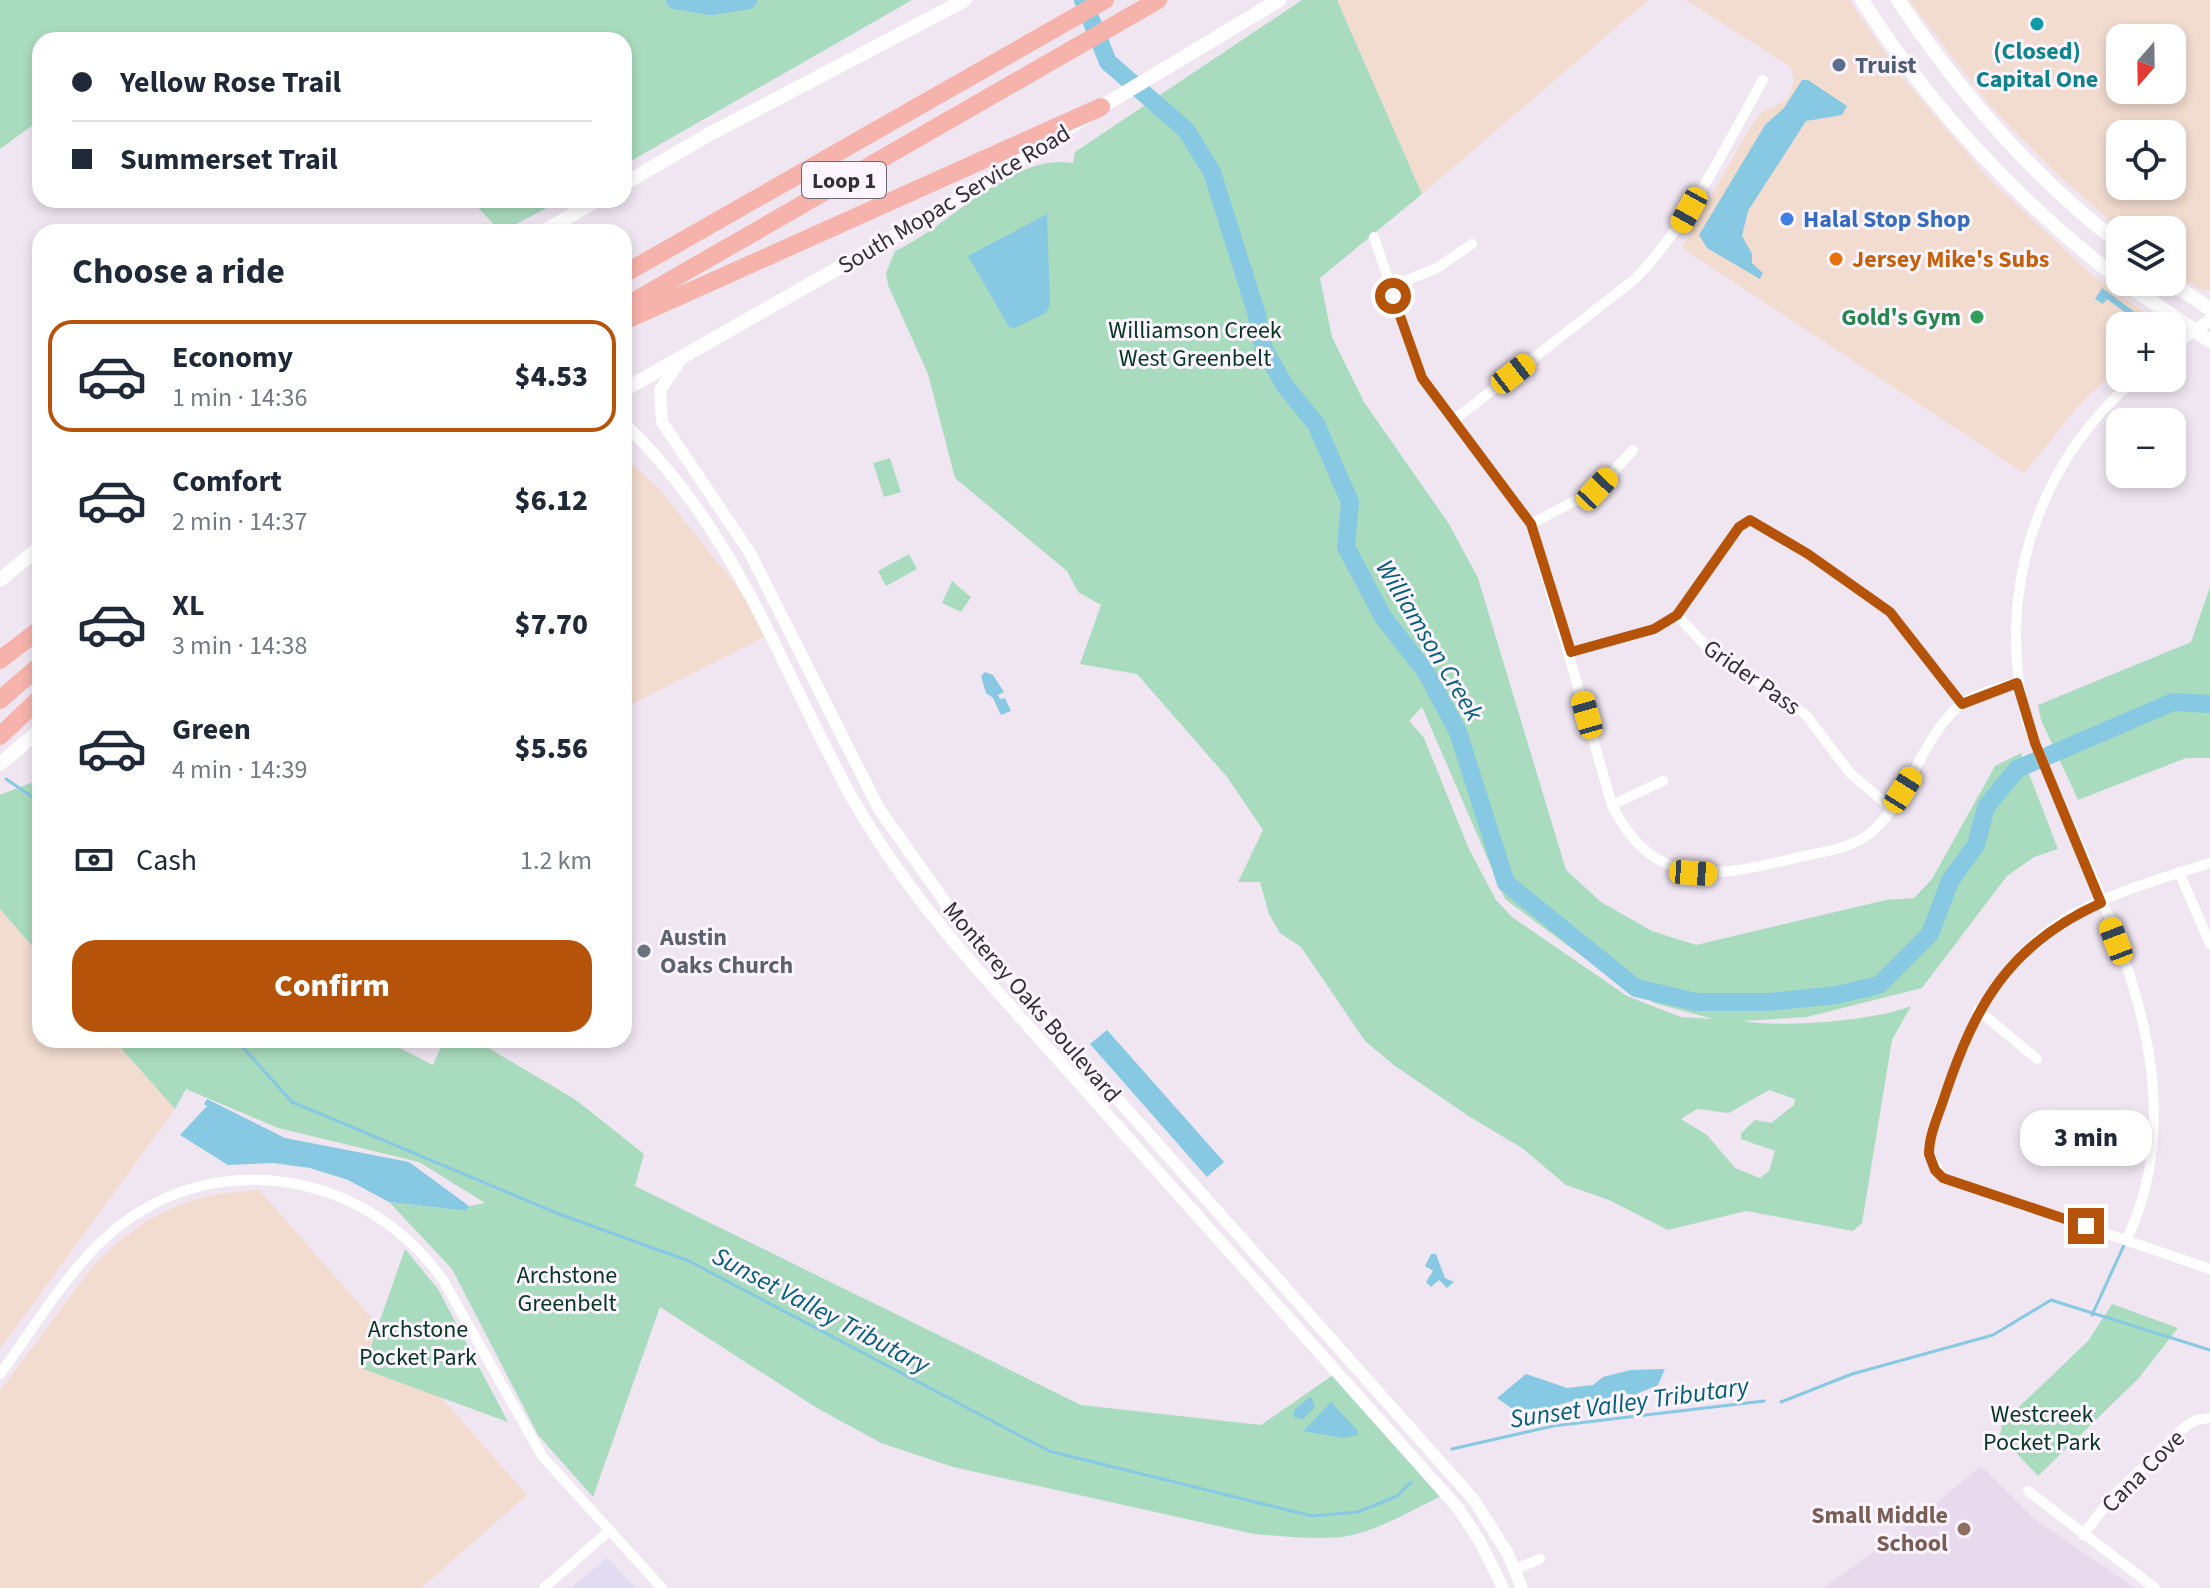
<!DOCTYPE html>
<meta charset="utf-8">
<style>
:root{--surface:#fff;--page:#f6f6f7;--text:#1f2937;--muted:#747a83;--line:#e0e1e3;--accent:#b45309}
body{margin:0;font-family:"Source Sans 3",sans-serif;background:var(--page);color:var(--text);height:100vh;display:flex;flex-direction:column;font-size:30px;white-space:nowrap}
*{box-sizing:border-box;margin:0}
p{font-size:26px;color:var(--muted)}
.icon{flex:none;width:44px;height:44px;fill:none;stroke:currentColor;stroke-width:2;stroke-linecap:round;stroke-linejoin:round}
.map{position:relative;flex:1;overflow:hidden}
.panel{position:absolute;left:32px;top:224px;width:600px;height:824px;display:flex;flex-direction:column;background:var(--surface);border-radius:24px;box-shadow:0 4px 12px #0003}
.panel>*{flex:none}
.guide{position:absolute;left:32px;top:32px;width:600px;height:176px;border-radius:24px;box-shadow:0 4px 12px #0003;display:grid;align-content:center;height:176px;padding:0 40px;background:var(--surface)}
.needle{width:52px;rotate:200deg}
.tools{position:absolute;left:2106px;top:24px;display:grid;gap:16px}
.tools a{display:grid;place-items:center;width:80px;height:80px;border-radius:16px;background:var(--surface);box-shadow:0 4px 12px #0003;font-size:40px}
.end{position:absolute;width:36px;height:36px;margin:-18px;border:10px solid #b45309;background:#fff;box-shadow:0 0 0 4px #fff}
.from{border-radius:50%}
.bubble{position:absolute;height:56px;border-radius:24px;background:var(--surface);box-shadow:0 4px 12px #0003;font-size:26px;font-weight:800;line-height:56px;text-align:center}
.car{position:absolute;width:24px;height:48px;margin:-24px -12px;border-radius:10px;box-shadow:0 0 6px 2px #0007;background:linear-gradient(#f5c518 24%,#345 0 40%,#f5c518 0 76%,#345 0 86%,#f5c518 0)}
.guide b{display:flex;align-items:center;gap:28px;height:76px;font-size:30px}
.guide b+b{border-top:2px solid var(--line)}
.guide i{width:20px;height:20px;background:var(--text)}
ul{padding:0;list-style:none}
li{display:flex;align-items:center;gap:24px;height:112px;margin:0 16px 12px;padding:0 24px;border:4px solid transparent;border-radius:24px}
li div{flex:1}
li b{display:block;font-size:30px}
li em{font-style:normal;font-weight:800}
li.on{border-color:var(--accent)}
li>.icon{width:72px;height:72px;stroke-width:1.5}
h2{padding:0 40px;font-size:36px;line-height:96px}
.pay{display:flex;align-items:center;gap:20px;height:88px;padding:0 40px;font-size:30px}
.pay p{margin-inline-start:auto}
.cta{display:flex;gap:16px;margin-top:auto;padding:16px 40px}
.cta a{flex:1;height:92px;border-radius:24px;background:var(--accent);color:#fff;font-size:32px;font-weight:800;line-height:92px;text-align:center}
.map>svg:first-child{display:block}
.commercial{fill:#f2dbcf;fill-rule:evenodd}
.built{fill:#e8daec}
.medical{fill:#e1dcf2}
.green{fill:#a9dcbe;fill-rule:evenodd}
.water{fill:#87c8e3}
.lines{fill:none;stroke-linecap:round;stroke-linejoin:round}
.stream{stroke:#87c8e3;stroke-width:3}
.river{stroke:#87c8e3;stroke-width:18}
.minor{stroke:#fff;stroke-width:10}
.tertiary{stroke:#fff;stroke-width:12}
.secondary{stroke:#fff;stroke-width:14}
.motorway{stroke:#f6b3ac;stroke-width:18}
.route{stroke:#b45309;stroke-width:10}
.culture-dot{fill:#0f9aa8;stroke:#fcf4fe;stroke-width:3}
.service-dot{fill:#5c6f8a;stroke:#fcf4fe;stroke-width:3}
.shop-dot{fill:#3f7fe0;stroke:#fcf4fe;stroke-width:3}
.food-dot{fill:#e8710a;stroke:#fcf4fe;stroke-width:3}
.leisure-dot{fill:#2e9e5b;stroke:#fcf4fe;stroke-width:3}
.worship-dot{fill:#6b7280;stroke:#fcf4fe;stroke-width:3}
.education-dot{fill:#8d6e63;stroke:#fcf4fe;stroke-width:3}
.labels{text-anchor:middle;stroke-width:6;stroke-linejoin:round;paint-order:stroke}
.shield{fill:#fcf4fe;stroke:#6f6a71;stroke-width:2}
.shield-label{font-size:22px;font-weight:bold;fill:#332f34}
.culture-label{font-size:24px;font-weight:bold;fill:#0d838f;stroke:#fcf4fe}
.service-label{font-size:24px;font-weight:bold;fill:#4e5e75;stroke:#fcf4fe;text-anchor:start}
.street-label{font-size:24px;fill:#332f34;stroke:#fcf4fe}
.shop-label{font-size:24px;font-weight:bold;fill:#366cbe;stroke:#fcf4fe;text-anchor:start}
.food-label{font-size:24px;font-weight:bold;fill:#c56008;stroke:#fcf4fe;text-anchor:start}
.leisure-label{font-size:24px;font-weight:bold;fill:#27864d;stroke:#fcf4fe;text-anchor:end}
.park-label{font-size:24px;fill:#063721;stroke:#fcf4fe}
.worship-label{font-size:24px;font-weight:bold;fill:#5b616d;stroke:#fcf4fe;text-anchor:start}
.education-label{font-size:24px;font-weight:bold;fill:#785e54;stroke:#fcf4fe;text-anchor:end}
.water-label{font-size:26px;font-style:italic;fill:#035f7a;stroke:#fcf4fe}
</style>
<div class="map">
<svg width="2210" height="1588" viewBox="0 0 2210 1588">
<rect width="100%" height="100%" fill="#f0e6f2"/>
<path class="commercial" d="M1337,0H1648L1422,194Z
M1686,0H1849L1900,75L1990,180L2094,277L2157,321L2159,326H2120V367L2080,404L2024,473L1682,248L1752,124L1762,112L1787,100L1794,81L1791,67Z
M1909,0H2210V290L2198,289L2172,269V230H2121L2058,175L1990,106ZM2172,38V90H2120V38ZM2172,134V186H2120V134Z
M624,456L660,490L742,593L766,636L624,708Z
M0,909L40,955V1040H114L175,1109L0,1349Z
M259,1190L527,1495L421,1588H0V1391L92,1267L119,1241L150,1219L182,1204L216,1194Z"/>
<path class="built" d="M1981,1466L2032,1517L2135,1588H1823L1889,1541Z"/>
<path class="medical" d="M607,1558L636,1588H571Z"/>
<path class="green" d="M0,0H912L624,165V40H40V120L0,149Z
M1302,0H1337L1422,194L1320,278L1332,337L1364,402L1449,524L1478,578L1566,870L1601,902L1652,931L1696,945L1886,900L1914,898L1932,879L1995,766L2021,753L2058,849L2034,857L2007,876L1922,988L1807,1017L1743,1021C1783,1028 1873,1021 1911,1006L1892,1040L1862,1223L1853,1231L1746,1211L1668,1230L1609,1200L1566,1185L1522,1148L1470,1117L1395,1066L1365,1041L1301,947L1280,933L1269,914L1260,882H1238L1263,830L1227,777L1137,674L1080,664L1101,605L1078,592L1067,571L955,478L928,374L888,285L886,273L895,251C950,226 1012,152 1073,163L1075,152ZM1422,707L1505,899L1591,963L1654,1003L1713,1019L1681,1017L1627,996L1512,917L1496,900L1469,849L1424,738L1409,721ZM1769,1090L1795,1099L1794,1105L1771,1123L1755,1120L1741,1133V1139L1775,1151L1769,1171L1760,1178L1735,1168L1707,1135L1681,1119L1697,1109L1729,1113Z
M471,200H562L501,232Z
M890,458L901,492L884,497L873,463Z
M909,554L917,569L886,586L878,571Z
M952,581L971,597L961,612L942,603Z
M2210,587V758H2186L2078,800L2041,720L2038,705L2191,642Z
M40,773V955L0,909V795L36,781Z
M114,1040H384L433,1065L444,1040H475L576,1100L644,1154L635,1186L1081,1405L1261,1425L1333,1375L1441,1496C1410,1511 1376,1532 1342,1537C1314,1540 1283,1536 1254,1534L953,1467L881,1443L817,1408L660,1307L593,1497L538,1435L452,1269L389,1202L466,1211L469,1206L485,1203L419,1162L278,1128L186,1089L175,1109Z
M405,1249L438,1289L508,1422L363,1369Z
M2112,1304L2178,1328L2138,1379L2038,1476L2000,1436L2002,1423L2088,1341Z"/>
<path class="water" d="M1802,80H1808L1847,106L1842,115L1806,121L1748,211L1742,236L1752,254V263L1763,273L1760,279L1707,248L1699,235L1765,125L1784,108Z
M1047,214L1050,305L1046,313L1015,328L1009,327L968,256Z
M2102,288L2151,324L2152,326L2127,324L2130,316L2107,299L2103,304L2095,299Z
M985,672L993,675L1004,692L998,695L1000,699L1005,698L1011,711L1001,715L993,698L986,693L981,676Z
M1107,1030L1224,1162L1207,1177L1090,1044Z
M207,1099L285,1138L409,1162L469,1206L466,1211L389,1202L348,1180L310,1168L273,1163L228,1165L180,1135L207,1106L204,1104Z
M1431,1254H1436L1445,1278L1454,1282L1447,1288L1439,1280L1431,1287L1426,1282L1433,1271L1425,1266Z
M1665,1369L1658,1385L1634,1395L1618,1392L1603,1401L1582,1398L1549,1408L1514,1410L1497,1398L1526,1374L1567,1388L1593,1385L1603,1377L1630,1370Z
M1311,1396L1315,1407L1303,1419L1294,1417V1410Z
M1331,1402L1358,1431V1435L1343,1438L1303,1431Z"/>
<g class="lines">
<path class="stream" d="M6,779L40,802
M239,1043L292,1102L559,1214L689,1261L1049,1451L1312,1516L1358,1512L1397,1496L1411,1482
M2092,1315L2125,1243
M1781,1402L1852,1374L1993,1335L2051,1300L2210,1350
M1452,1449L1553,1426L1764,1401"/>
<path class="river" d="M675,0L711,6L748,0
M1083,0L1108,62L1186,130L1212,172L1256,312L1264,349L1285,386L1316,424L1350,502L1346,547L1383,617L1426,672L1458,732L1506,883L1636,988L1696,1002H1769L1837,995L1879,985L1930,934L1950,881L1976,845L1986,807L2017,769L2173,702L2210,704"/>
<path class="minor" d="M1374,237L1422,378L1531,524L1612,805C1655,893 1720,876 1800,857C1827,851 1858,848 1878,826C1911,791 1923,737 1960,705C1975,693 1999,688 2017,683
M1390,287L1437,268L1472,244
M2172,348L2194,331
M1454,420L1635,279C1690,222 1724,149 1763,80
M1531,524L1597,489L1633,450
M1677,615L1705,645L1806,715L1850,773L1891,808
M1571,652L1654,629L1677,615L1739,527L1750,520L1808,554L1890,612L1962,704
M1612,805L1663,781
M2210,863C2162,878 2092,898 2052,928C2002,964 1970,1022 1951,1078C1943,1101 1929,1129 1929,1154L1943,1178L2210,1269
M2179,872L2210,944
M1978,1010L2037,1059
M2127,1239C2208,1066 2087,882 2027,722C1994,597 2036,461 2137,378
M0,1374C34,1328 70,1267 113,1231C217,1144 368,1173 443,1280L542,1456L662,1588
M2028,1491L2155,1588
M2083,1535L2113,1496L2185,1427L2196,1420L2210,1418
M1515,1569L1540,1559
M544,1588L610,1530"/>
<path class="tertiary" d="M2194,331L2210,320
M680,361L660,390L662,422L750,553L879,809L955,916L1474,1500L1508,1554L1522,1588
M624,423C737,531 778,663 851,796C887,860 931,917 980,972L1458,1508L1479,1540L1503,1588"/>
<path class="secondary" d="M1862,0C1929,107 2020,203 2120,280
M1898,0C1959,91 2033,178 2120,244
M624,184L706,136L965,0
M543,232L597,200
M2123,282L2210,341
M2170,282L2210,309
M624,390L953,203L1101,107L1279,0
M0,580L40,547
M0,764L40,730"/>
<path class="motorway" d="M624,274L1105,0
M624,307L1158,0
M624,321L1101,107
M0,660L40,629
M0,700L40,665
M0,736L40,698"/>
</g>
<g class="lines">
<path class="route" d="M1393,296L1422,378L1531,524L1571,652L1654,629L1677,615L1739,527L1750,520L1808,554L1890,612L1962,704L2017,683L2035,743L2101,903C2010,944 1976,1003 1945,1095C1939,1114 1929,1134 1929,1154L1935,1170L1943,1178L2086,1226"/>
</g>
<circle class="culture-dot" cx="2037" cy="24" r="8"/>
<circle class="service-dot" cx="1839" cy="65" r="8"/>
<circle class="shop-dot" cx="1787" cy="219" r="8"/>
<circle class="food-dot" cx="1836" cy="259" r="8"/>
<circle class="leisure-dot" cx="1977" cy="317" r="8"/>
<circle class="worship-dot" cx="644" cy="951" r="8"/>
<circle class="education-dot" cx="1964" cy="1529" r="8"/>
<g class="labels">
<rect class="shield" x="802" y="162" width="84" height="36" rx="6"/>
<g class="shield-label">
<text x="844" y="188">Loop 1</text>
</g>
<g class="culture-label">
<text x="2037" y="59">(Closed)<tspan x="2037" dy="28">Capital One</tspan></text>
</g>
<g class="service-label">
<text x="1855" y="73">Truist</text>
</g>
<g class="street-label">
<text transform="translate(954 199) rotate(-31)" y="8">South Mopac Service Road</text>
<text transform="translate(1752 677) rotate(35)" y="8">Grider Pass</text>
<text transform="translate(1032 1002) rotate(49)" y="8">Monterey Oaks Boulevard</text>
<text transform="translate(2143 1471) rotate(-45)" y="8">Cana Cove</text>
</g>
<g class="shop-label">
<text x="1803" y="227">Halal Stop Shop</text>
</g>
<g class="food-label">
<text x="1852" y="267">Jersey Mike's Subs</text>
</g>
<g class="leisure-label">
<text x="1961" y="325">Gold's Gym</text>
</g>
<g class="park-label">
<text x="1195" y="338">Williamson Creek<tspan x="1195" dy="28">West Greenbelt</tspan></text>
<text x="567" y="1283">Archstone<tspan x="567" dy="28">Greenbelt</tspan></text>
<text x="418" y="1337">Archstone<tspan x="418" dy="28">Pocket Park</tspan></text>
<text x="2042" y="1422">Westcreek<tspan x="2042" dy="28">Pocket Park</tspan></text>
</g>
<g class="worship-label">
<text x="660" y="945">Austin<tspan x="660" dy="28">Oaks Church</tspan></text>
</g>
<g class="education-label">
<text x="1948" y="1523">Small Middle<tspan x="1948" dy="28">School</tspan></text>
</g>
<g class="water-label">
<text transform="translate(1430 640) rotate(59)" y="9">Williamson Creek</text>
<text transform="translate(821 1310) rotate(28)" y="9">Sunset Valley Tributary</text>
<text transform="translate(1629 1402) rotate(-8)" y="9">Sunset Valley Tributary</text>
</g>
</g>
</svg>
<div class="tools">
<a><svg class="needle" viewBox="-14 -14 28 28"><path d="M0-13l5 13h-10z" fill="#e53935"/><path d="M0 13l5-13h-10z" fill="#747a83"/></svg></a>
<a><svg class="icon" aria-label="locate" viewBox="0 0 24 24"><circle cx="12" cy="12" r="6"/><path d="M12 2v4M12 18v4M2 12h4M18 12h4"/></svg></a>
<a><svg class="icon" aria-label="layers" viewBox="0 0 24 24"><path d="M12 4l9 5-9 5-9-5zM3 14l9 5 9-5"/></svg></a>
<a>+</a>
<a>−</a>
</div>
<i class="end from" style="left:1393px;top:296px"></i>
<i class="end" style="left:2086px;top:1226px"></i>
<div class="bubble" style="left:2020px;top:1110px;width:132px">3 min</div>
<i class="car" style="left:1689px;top:210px;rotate:209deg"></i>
<i class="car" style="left:1513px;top:374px;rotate:52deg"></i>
<i class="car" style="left:1597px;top:489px;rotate:43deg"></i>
<i class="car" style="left:1587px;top:715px;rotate:344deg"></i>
<i class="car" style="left:1903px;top:790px;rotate:32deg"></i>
<i class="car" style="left:1693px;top:873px;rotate:94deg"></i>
<i class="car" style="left:2116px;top:941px;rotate:339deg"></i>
<div class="guide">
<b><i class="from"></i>Yellow Rose Trail</b>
<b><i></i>Summerset Trail</b>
</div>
<section class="panel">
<h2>Choose a ride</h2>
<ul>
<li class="on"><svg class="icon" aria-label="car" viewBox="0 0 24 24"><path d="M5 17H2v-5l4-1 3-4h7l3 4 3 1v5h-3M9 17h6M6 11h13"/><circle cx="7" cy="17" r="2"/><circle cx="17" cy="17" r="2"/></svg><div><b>Economy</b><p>1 min · 14:36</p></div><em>$4.53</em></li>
<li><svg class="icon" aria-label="car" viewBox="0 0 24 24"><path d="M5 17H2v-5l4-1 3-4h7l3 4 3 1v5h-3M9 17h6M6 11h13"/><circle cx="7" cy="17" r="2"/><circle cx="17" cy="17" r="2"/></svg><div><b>Comfort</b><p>2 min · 14:37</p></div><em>$6.12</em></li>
<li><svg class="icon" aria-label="car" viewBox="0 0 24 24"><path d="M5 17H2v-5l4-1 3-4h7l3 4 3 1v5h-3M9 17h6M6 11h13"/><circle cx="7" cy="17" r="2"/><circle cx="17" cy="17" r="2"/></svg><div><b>XL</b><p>3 min · 14:38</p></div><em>$7.70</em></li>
<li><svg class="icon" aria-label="car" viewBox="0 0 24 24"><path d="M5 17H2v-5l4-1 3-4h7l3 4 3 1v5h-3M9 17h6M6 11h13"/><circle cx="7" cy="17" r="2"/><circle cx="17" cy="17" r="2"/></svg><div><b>Green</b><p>4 min · 14:39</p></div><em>$5.56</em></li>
</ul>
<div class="pay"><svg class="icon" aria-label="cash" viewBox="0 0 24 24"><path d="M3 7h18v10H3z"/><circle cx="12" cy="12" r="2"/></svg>Cash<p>1.2 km</p></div>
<div class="cta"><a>Confirm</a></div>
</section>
</div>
